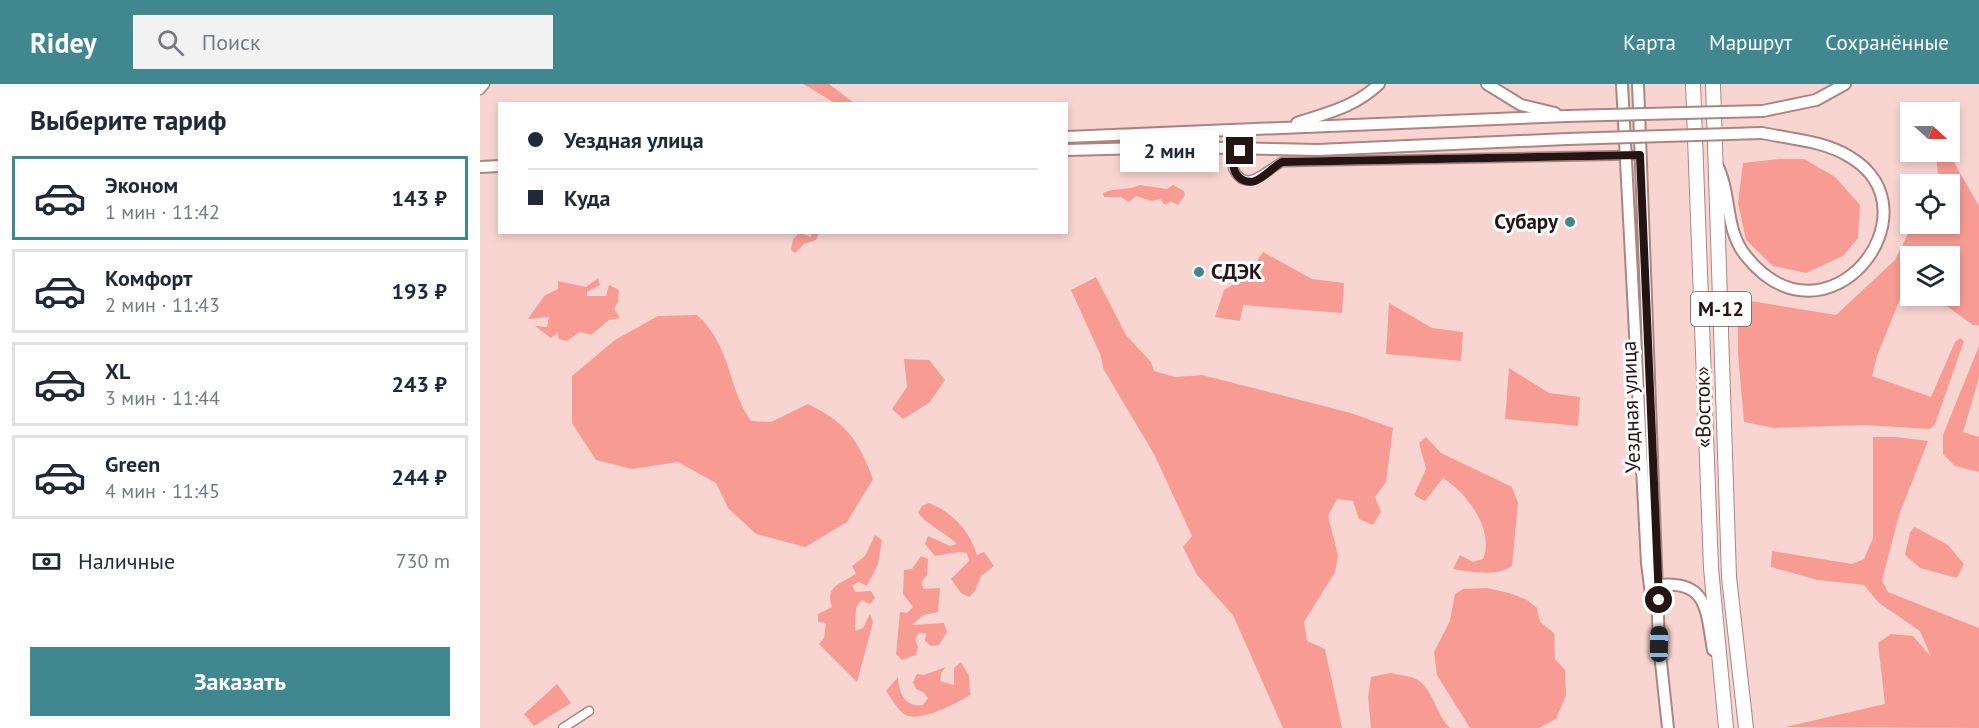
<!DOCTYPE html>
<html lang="ru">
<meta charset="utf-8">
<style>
:root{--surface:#fff;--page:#f2f2f3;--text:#1f2937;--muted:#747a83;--line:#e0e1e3;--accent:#40878f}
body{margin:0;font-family:"PT Sans",sans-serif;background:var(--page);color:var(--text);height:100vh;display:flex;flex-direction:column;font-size:22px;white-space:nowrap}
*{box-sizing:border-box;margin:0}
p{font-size:20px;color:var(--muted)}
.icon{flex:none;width:33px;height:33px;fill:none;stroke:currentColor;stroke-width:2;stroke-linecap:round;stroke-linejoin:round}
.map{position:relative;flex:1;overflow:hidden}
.sheet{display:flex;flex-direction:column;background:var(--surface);width:480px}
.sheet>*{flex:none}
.hud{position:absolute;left:18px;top:18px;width:570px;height:132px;border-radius:0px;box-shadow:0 3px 9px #0003;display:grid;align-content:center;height:132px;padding:0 30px;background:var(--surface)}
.needle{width:39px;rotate:111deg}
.buttons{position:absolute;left:1420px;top:18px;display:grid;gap:12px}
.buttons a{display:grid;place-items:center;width:60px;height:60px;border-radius:0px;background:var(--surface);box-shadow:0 3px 9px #0003;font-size:30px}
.end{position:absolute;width:27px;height:27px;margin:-14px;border:8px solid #241514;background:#fff;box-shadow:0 0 0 3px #fff}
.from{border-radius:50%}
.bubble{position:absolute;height:42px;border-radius:0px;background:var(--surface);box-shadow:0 3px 9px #0003;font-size:20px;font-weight:600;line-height:42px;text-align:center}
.car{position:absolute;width:18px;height:36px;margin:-18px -9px;border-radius:8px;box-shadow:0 0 4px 2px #0007;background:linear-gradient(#222 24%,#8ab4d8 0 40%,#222 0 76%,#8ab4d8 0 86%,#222 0)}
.hud b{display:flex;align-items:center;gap:21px;height:57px;font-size:22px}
.hud b+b{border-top:2px solid var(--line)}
.hud i{width:15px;height:15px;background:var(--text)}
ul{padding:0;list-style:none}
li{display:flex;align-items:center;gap:18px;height:84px;margin:0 12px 9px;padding:0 18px;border:3px solid var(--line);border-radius:0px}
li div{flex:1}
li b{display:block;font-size:22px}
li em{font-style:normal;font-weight:600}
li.active{border-color:var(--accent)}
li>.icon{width:54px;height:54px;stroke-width:1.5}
h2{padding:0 30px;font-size:27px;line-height:72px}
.pay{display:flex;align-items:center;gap:15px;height:66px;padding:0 30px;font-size:22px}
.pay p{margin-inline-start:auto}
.button{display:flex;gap:12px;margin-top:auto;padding:12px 30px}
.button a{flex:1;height:69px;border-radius:0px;background:var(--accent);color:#fff;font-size:24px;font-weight:600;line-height:69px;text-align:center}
header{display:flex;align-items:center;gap:36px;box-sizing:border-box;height:84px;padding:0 30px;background:var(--accent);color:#fff}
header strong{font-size:28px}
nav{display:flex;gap:33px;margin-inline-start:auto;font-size:21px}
.search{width:420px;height:54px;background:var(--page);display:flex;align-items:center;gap:15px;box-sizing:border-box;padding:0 21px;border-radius:0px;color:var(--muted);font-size:22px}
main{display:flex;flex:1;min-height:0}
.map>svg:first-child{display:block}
.green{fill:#f89c93;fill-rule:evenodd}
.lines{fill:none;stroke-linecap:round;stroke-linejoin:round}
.minor-casing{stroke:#ad8480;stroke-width:11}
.tertiary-casing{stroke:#ad8480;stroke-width:14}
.trunk-casing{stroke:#ad8480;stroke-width:16}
.minor{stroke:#fff;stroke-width:8}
.tertiary{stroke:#fff;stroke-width:10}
.trunk{stroke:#fff;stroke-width:14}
.tertiary-bridge-casing{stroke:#ad8480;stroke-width:14;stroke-linecap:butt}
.tertiary-bridge{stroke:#fff;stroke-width:10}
.route{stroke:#241514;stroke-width:8}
.poi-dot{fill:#40878f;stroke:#fff;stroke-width:2}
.labels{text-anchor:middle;stroke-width:6;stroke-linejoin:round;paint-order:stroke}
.shield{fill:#fff;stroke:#665b5a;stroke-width:1.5}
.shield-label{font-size:20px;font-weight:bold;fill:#241514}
.poi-label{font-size:21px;font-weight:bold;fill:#241514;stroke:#fff;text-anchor:end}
.street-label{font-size:21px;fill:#241514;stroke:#fff}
</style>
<header>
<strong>Ridey</strong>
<div class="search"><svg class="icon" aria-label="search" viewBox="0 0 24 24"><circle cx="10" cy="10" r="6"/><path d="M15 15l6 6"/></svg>Поиск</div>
<nav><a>Карта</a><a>Маршрут</a><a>Сохранённые</a></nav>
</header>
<main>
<section class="sheet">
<h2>Выберите тариф</h2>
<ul>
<li class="active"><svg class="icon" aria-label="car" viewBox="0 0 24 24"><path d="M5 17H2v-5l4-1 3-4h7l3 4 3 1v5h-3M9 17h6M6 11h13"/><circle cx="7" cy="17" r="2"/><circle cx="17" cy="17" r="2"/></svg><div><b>Эконом</b><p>1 мин · 11:42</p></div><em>143 ₽</em></li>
<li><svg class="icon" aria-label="car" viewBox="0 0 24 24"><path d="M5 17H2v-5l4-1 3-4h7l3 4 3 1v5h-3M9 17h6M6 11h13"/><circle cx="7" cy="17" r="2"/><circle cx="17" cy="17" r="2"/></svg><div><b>Комфорт</b><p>2 мин · 11:43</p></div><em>193 ₽</em></li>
<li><svg class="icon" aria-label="car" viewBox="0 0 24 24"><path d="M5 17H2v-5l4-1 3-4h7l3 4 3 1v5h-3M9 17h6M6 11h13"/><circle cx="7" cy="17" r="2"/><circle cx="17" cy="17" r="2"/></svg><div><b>XL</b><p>3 мин · 11:44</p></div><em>243 ₽</em></li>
<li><svg class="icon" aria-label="car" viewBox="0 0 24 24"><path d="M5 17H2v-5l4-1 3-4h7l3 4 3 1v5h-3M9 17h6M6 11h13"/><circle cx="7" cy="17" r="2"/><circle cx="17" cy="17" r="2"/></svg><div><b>Green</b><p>4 мин · 11:45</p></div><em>244 ₽</em></li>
</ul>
<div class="pay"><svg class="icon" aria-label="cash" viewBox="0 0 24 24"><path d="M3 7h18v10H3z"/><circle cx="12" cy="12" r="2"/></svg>Наличные<p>730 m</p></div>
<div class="button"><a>Заказать</a></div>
</section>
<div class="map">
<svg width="1499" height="644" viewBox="0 0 1499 644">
<rect width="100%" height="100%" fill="#f9d5d1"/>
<path class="green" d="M323,0H349L374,19H355Z
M1461,68H1468L1499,122V241H1493L1468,223L1420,215L1397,272L1392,292L1451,313L1475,258L1480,254L1484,257L1455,340L1450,345L1383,341L1294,344L1264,338L1258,270V215L1356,231L1415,176L1433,140H1470V100H1459L1456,71ZM1431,172H1470V212H1431Z
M1299,75H1324L1355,93L1380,121L1378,154L1363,172L1326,189L1293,182L1266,156L1258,119L1263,79Z
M660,101L687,105L693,101L704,107L705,111L698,121L691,117L685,121L680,115L672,117L656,112L649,118L641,113H624L623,109C636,103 647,107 660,101Z
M320,149L331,153V149H339L336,156L324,160L315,169L311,166L313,155Z
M783,168L832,195L864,199L862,229L763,221L760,237L735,233L744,206L767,192Z
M616,193L646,251L671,278L674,287L695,293L722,291L871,329L913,344L906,398L895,413L901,428L893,441L879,435L873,417L857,415L848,432L858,471L855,488L824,538L827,557L845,565L862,644H803L753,531L717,491L703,463L712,452L674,370L624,286L620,270L591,206Z
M118,194L120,201L107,208V212H126L129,201L139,206L138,218L134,225L140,234L129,236L111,251L100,248L87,257L79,255L77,249L71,254L55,242L67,243L69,233L48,235L64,212L78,205V197L106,203Z
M909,219L952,244L983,248L981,277L906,270Z
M217,231C252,263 247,303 271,337L291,338L328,320C366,339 378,355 393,395L367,438L325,463L276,450L248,424L236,399L198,378L152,385L116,376L92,339V292L135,256L178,232Z
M1499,262V294L1483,348L1499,353V388L1475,382L1463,370V351Z
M424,275L449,276L465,296L449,319L423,335L412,325L427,303Z
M1029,284L1069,309L1100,313L1098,342L1025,335Z
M946,353L961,369L1032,403L1038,419L1032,482C1015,493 992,488 973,485L980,471L993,478L1003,475C1015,446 987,409 963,394L945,417L934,411L946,385L939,359Z
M1393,353H1416L1448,357L1419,431L1402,496L1408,508L1499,544V644L1305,643L1405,620L1398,559L1411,550L1433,552L1451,573L1440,547L1399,519L1384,501L1338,496L1291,483L1292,467L1372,480L1384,475L1393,454Z
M449,419C472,428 490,447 497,471L504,468L514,482L501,492L495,507L489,513L481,509L471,495L489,477L487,469L479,468L455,472L445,460L448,452L470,462L477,460C465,448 448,442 438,429L442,422Z
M1435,443L1468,461L1484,480L1477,494L1440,484L1425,471L1430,448Z
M395,451L402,456L398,480L387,502L379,498L372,501L375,508L391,507L395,514L390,520L382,516L376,523L375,547L383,544L390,530L393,538L377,598L339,560L344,554L346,539L338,538V530L352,523C344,500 364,500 376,489L372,482L385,472Z
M441,472L448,475L447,491L442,497L443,505L460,504L458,528L443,531L432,541L464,539L467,548L459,561L451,562L445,557L446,549H439L435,555L438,563L436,571L422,576L416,570L420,528L427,529L433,523L423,510L424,486L432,485Z
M1007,504L1029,509L1047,516L1057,524L1060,538L1074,549L1075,575L1085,586L1086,611L1076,635L1059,644H990L957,591L954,568L970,537L975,510L983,505Z
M481,578L489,592L490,611C476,619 439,640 424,630C417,625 411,614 406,607L418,593C418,609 426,624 443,621L448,614L443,608L436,605L433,598L437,590L444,591L466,583L461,589L460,597L474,601V584Z
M911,589C919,591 931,592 938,596C954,607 956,631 970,644H891L888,613L891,593Z
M77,600L91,619L54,642L44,630Z"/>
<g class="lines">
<g class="minor-casing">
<path id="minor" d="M0,6L5,0
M764,66L755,71L753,84C766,111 785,87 802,78L1160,71
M83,644L109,627"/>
</g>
<g class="tertiary-casing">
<path id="tertiary" d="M1007,0L1041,21L1075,29
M1142,0L1167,479L1172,518
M1158,0L1179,560L1188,644
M1283,27L1336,16L1365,0
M817,39C847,29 875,23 899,0
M586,53L1087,32
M586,66L706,63L838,66L1087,55
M1237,81C1252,110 1244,145 1266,172C1347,273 1461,127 1370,73C1345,57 1311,55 1282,49
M0,83L20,82
M1178,501C1228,496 1226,526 1233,566"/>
</g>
<g class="trunk-casing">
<path id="trunk" d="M1213,0L1231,484L1246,644
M1233,0L1249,493L1266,644"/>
</g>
<use href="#minor" class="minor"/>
<use href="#tertiary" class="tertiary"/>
<use href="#trunk" class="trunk"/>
<g class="tertiary-bridge-casing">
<path id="tertiary-bridge" d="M1087,32L1283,27
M1087,55L1282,49"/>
</g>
<use href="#tertiary-bridge" class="tertiary-bridge"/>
</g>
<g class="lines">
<path class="route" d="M760,67C745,78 757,102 775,97C784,94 793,83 802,78L1160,71L1179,516"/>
</g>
<g class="poi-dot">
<circle cx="1090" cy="138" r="6"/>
<circle cx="719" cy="188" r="6"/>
</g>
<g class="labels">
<rect class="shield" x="1211" y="208" width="60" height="34" rx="4.5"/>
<g class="shield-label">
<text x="1241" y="232">М-12</text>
</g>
<g class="poi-label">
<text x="1078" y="145">Субару</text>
<text x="731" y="195" text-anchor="start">СДЭК</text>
</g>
<g class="street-label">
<text transform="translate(1151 323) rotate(-92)" y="7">Уездная улица</text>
<text transform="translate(1223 323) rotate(-91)" y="7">«Восток»</text>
</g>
</g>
</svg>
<div class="buttons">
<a><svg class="needle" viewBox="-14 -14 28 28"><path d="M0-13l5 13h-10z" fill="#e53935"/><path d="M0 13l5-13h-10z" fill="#747a83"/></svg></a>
<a><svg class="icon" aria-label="locate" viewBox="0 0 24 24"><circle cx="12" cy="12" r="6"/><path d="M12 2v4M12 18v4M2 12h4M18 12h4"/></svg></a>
<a><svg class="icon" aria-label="layers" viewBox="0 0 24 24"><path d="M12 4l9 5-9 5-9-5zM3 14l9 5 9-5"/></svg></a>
</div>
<i class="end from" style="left:1179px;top:516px"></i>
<i class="end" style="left:760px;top:67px"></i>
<div class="bubble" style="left:640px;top:46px;width:99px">2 мин</div>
<i class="car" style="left:1179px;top:560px;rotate:1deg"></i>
<div class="hud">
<b><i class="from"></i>Уездная улица</b>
<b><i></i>Куда</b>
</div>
</div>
</main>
